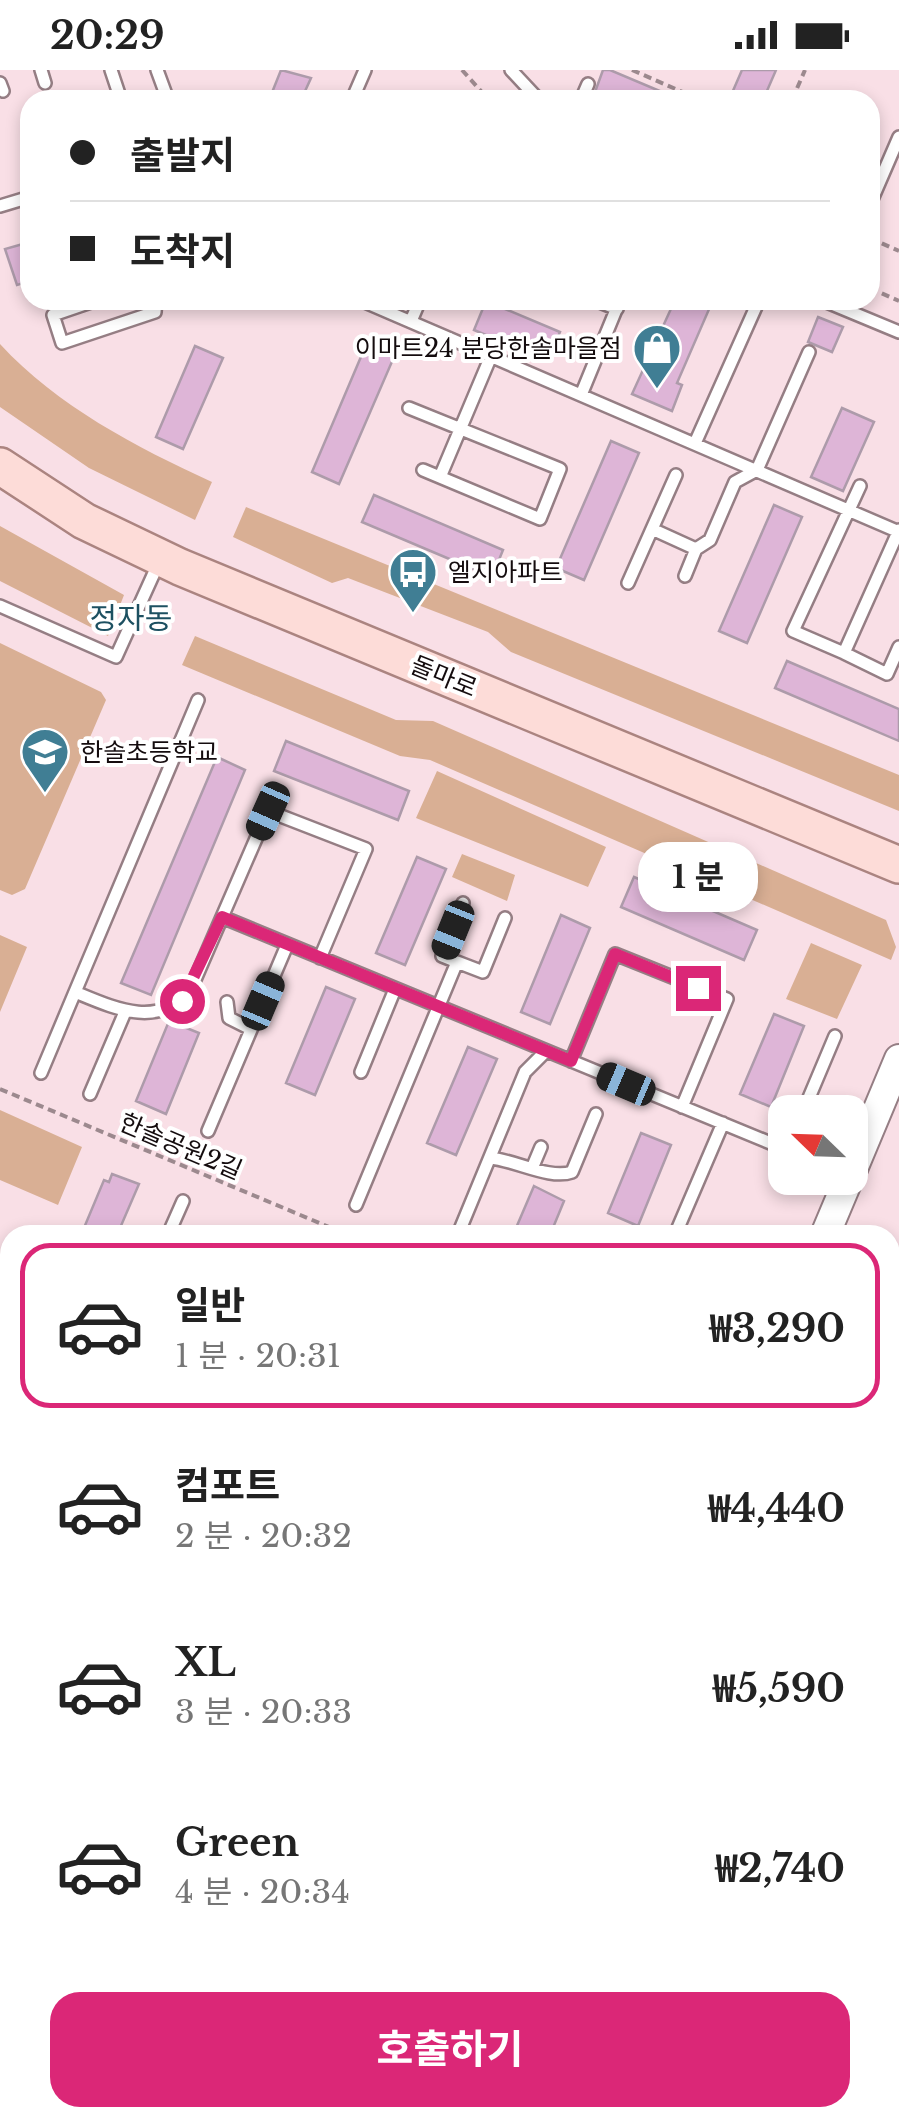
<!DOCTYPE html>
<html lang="ko">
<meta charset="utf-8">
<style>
:root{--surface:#fff;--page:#f2f2f2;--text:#222;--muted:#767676;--line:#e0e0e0;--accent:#db2777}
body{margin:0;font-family:"Libre Baskerville","Noto Sans KR",serif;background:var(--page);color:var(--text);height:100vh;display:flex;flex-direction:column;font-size:38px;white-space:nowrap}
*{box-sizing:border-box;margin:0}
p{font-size:32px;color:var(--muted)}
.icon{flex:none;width:55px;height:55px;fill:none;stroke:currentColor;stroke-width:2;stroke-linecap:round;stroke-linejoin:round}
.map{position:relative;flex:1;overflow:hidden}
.drawer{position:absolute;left:0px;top:1155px;width:900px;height:902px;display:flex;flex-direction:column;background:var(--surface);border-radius:30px 30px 0 0;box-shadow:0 5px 15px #0003}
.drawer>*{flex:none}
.top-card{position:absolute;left:20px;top:20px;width:860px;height:220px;border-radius:30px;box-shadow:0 5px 15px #0003;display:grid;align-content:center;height:220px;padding:0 50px;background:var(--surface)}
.needle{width:65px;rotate:293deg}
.controls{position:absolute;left:768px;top:1025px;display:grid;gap:20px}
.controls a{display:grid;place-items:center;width:100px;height:100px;border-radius:20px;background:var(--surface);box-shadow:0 5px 15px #0003;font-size:50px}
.end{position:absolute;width:45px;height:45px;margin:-22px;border:12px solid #db2777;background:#fff;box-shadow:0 0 0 5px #fff}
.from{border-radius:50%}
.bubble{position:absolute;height:70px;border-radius:30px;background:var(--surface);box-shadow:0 5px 15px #0003;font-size:32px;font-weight:700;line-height:70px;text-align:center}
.car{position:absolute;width:30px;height:60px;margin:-30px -15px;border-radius:12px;box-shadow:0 0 8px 2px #0007;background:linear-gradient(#222 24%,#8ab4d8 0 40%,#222 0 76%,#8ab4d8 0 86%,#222 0)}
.top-card b{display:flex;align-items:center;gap:35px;height:95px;font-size:38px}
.top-card b+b{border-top:2px solid var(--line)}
.top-card i{width:25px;height:25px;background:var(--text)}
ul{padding:18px 0 0;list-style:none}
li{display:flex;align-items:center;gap:30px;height:165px;margin:0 20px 15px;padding:0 30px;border:5px solid transparent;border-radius:30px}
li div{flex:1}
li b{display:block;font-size:38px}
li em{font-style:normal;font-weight:700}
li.selected{border-color:var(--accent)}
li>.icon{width:90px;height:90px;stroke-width:1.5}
.button{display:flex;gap:20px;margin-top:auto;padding:20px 50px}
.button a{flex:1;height:115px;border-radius:30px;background:var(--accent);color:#fff;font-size:40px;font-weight:700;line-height:115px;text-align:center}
.status{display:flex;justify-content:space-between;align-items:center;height:70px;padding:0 50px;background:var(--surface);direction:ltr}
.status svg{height:28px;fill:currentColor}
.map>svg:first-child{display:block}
.green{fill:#d9af94}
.building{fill:#deb5d7;stroke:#ad9baa;stroke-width:2.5}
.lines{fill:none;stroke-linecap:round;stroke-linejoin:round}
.service-casing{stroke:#957e84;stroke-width:16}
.minor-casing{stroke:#957e84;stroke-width:28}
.tertiary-casing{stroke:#957e84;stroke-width:32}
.primary-casing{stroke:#ab8480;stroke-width:40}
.path{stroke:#9c898e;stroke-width:4;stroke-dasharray:8 5;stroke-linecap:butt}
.service{stroke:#fff;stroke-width:11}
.minor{stroke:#fff;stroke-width:22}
.tertiary{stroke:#fff;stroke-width:28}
.primary{stroke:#fddcd8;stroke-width:35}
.route{stroke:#db2777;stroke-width:12}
.labels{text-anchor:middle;stroke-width:8;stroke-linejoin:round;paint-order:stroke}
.poi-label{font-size:25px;fill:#140c0e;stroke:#fff;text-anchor:start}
.street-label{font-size:25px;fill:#140c0e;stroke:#fff}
.quarter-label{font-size:30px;fill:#1d5061;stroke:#fff}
</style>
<div class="status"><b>20:29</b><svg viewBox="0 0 49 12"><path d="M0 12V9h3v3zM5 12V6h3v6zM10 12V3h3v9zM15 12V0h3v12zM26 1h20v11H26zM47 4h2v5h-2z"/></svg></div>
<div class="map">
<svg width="899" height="2056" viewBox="0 0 899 2056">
<rect width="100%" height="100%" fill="#f9dfe6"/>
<path class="green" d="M0,274C57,336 136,377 212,412L195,450L89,398L0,337Z
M246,437L899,705V741L511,582L488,562L348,508L332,513L233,467Z
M0,456L124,525L108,566L0,511Z
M195,566L396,650L433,651L886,850L896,877L891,890L430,690L400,686L182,595Z
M0,573L101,622L106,630L25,819L12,825L0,820Z
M437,701L606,777L588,817L416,748Z
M462,784L515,805L507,831L452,807Z
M0,865L27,877L0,942Z
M811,873L862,895L837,949L786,929Z
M0,1040L82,1077L58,1135L0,1110Z"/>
<path class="building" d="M281,0L311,8L301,30H269Z
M603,0H610L681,30H601L603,25L595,22Z
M742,0H776L763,30H729Z
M30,172V211L17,215L5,179Z
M675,230H713L677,313L682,315L672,341L632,324Z
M486,231L560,262L548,291L474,260Z
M818,247L843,257L832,282L808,272Z
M366,275L394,287L339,414L312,402Z
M195,276L223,288L183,379L156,367Z
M842,338L874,352L843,421L811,407Z
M611,371L639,383L584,510L556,498Z
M374,425L503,480L492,507L362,452Z
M774,435L802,447L747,573L719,561Z
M787,591L899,639V671L775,618Z
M286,671L409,721L398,750L274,701Z
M217,687L245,700L151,925L121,913Z
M417,787L446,799L405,895L376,883Z
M634,807L757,860L744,890L621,837Z
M561,845L590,858L550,954L521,942Z
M326,917L355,929L315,1025L286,1013Z
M774,944L804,956L771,1037L740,1024Z
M169,951L199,963L166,1044L136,1031Z
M468,977L497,989L456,1085L427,1073Z
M641,1063L671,1075L638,1156L608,1143Z
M112,1104L139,1114L117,1165H81L104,1110L109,1112Z
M534,1116L564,1131L550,1165H513Z"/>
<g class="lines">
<g class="service-casing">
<path id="service" d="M41,0L45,13
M111,0L121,30
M157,0L168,30
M511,0L539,30
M0,13L3,21
M352,30L365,0
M581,30L588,14
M870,134L899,67
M0,136L30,127
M97,230L53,245L62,273L155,242L156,230
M360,230L899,462
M595,230L617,239
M822,230L899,262
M411,251L420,230
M581,325L620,230
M409,338L560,399L540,449L423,400
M696,371L759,230
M440,407L491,286
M652,459L696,479L710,470L735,412L757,400L809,282
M899,460L844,583L887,604L899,577
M685,506L696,479
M628,513L676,405
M0,536L116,587L159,492
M844,583L793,561L860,416
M198,630L75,922C114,938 157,959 190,921L268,741L366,779L320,888
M222,847L785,1079
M457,892L483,902L505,848
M227,932L229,948L251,959
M571,991L615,884L727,929L682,1037
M361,1002L395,919
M41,1003L75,922
M90,1024L125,942
M803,1042L835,966
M208,1061L287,875
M490,1088C515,1090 550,1110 572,1102L596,1044
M533,1096L541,1077
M356,1135L457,892L442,886L463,833
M459,1162L525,1002L546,981
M168,1165L183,1131
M675,1165L723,1053
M890,1228L899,1232
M0,1337L10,1314
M0,1379L10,1383
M890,1576L899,1579
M890,1628L899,1632
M0,1684L10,1688
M890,1718L899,1695
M890,1760L899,1764
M0,1764L4,1753
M0,1885L10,1862
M0,1892L10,1896
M0,1966L10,1970
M4,2056L10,2042
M45,2056L49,2048
M166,2056L170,2048
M380,2056L383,2048"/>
</g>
<g class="minor-casing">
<path id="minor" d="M829,2048L849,2056
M606,2056L610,2048"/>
</g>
<g class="tertiary-casing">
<path id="tertiary" d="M850,1106L899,989
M825,1165L849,1108
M0,1556L10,1560
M890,1921L899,1924
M441,2056L445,2048"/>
</g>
<g class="primary-casing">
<path id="primary" d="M0,396L84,451L180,497L899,795"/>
</g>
<path class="path" d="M462,0L489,30
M632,0L701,30
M792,30L805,0
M870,168L899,181
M870,218L899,231
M0,1019L348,1165
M890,1392L899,1396"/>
<use href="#service" class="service"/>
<use href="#minor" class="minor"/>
<use href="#tertiary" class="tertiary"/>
<use href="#primary" class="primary"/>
</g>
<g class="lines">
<path class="route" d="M182,931L222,847L571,991L615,884L698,918"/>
</g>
<defs>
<g id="shop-pin" transform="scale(2.5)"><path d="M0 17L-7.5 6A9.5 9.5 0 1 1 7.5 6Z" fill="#407e94" stroke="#fff"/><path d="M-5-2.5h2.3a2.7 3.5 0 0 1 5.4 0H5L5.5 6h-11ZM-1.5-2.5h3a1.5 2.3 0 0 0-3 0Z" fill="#fff"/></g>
<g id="bus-pin" transform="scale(2.5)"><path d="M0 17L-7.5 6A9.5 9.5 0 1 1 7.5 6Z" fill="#407e94" stroke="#fff"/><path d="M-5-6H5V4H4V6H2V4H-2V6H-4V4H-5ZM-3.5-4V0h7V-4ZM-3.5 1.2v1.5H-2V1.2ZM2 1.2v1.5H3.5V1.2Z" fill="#fff"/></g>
<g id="school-pin" transform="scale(2.5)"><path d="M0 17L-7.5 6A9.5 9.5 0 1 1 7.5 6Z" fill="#407e94" stroke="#fff"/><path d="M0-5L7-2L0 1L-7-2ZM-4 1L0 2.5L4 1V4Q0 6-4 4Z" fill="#fff"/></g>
</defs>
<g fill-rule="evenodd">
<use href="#shop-pin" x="657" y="278"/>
<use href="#bus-pin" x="413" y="502"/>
<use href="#school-pin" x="45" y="682"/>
</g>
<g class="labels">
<g class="poi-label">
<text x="622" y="287" text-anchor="end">이마트24 분당한솔마을점</text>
<text x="448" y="511">엘지아파트</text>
<text x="80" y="691">한솔초등학교</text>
</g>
<g class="street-label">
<text transform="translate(444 606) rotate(22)" y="9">돌마로</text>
<text transform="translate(181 1076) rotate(23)" y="9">한솔공원2길</text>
</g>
<g class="quarter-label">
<text x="131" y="559">정자동</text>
</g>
</g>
</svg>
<div class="controls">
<a><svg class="needle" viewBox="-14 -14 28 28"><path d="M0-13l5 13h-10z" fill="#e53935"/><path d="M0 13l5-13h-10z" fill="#767676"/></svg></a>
</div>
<i class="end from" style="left:182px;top:931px"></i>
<i class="end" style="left:698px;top:918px"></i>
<div class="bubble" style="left:638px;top:772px;width:120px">1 분</div>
<i class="car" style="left:268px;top:741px;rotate:204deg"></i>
<i class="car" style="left:453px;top:860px;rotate:202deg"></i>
<i class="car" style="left:263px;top:931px;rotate:23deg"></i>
<i class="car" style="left:626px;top:1014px;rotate:293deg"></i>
<div class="top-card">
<b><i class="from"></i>출발지</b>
<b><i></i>도착지</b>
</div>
<section class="drawer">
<ul>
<li class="selected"><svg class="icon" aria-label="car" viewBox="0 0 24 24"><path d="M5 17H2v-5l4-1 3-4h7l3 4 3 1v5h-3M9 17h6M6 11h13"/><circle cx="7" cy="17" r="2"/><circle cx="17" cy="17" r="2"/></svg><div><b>일반</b><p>1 분 · 20:31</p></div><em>₩3,290</em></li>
<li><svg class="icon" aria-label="car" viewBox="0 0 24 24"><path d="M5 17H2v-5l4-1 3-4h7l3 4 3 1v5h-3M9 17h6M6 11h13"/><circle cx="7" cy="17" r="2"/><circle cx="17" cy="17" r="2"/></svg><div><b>컴포트</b><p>2 분 · 20:32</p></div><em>₩4,440</em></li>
<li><svg class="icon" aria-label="car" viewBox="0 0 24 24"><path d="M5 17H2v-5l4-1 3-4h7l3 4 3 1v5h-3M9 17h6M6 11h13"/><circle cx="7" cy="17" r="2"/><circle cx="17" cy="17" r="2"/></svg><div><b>XL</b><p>3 분 · 20:33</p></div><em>₩5,590</em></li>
<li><svg class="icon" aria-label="car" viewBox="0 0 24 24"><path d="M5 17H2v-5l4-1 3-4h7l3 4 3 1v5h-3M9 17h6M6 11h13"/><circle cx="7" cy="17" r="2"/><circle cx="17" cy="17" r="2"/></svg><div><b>Green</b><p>4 분 · 20:34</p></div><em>₩2,740</em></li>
</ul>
<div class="button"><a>호출하기</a></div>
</section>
</div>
